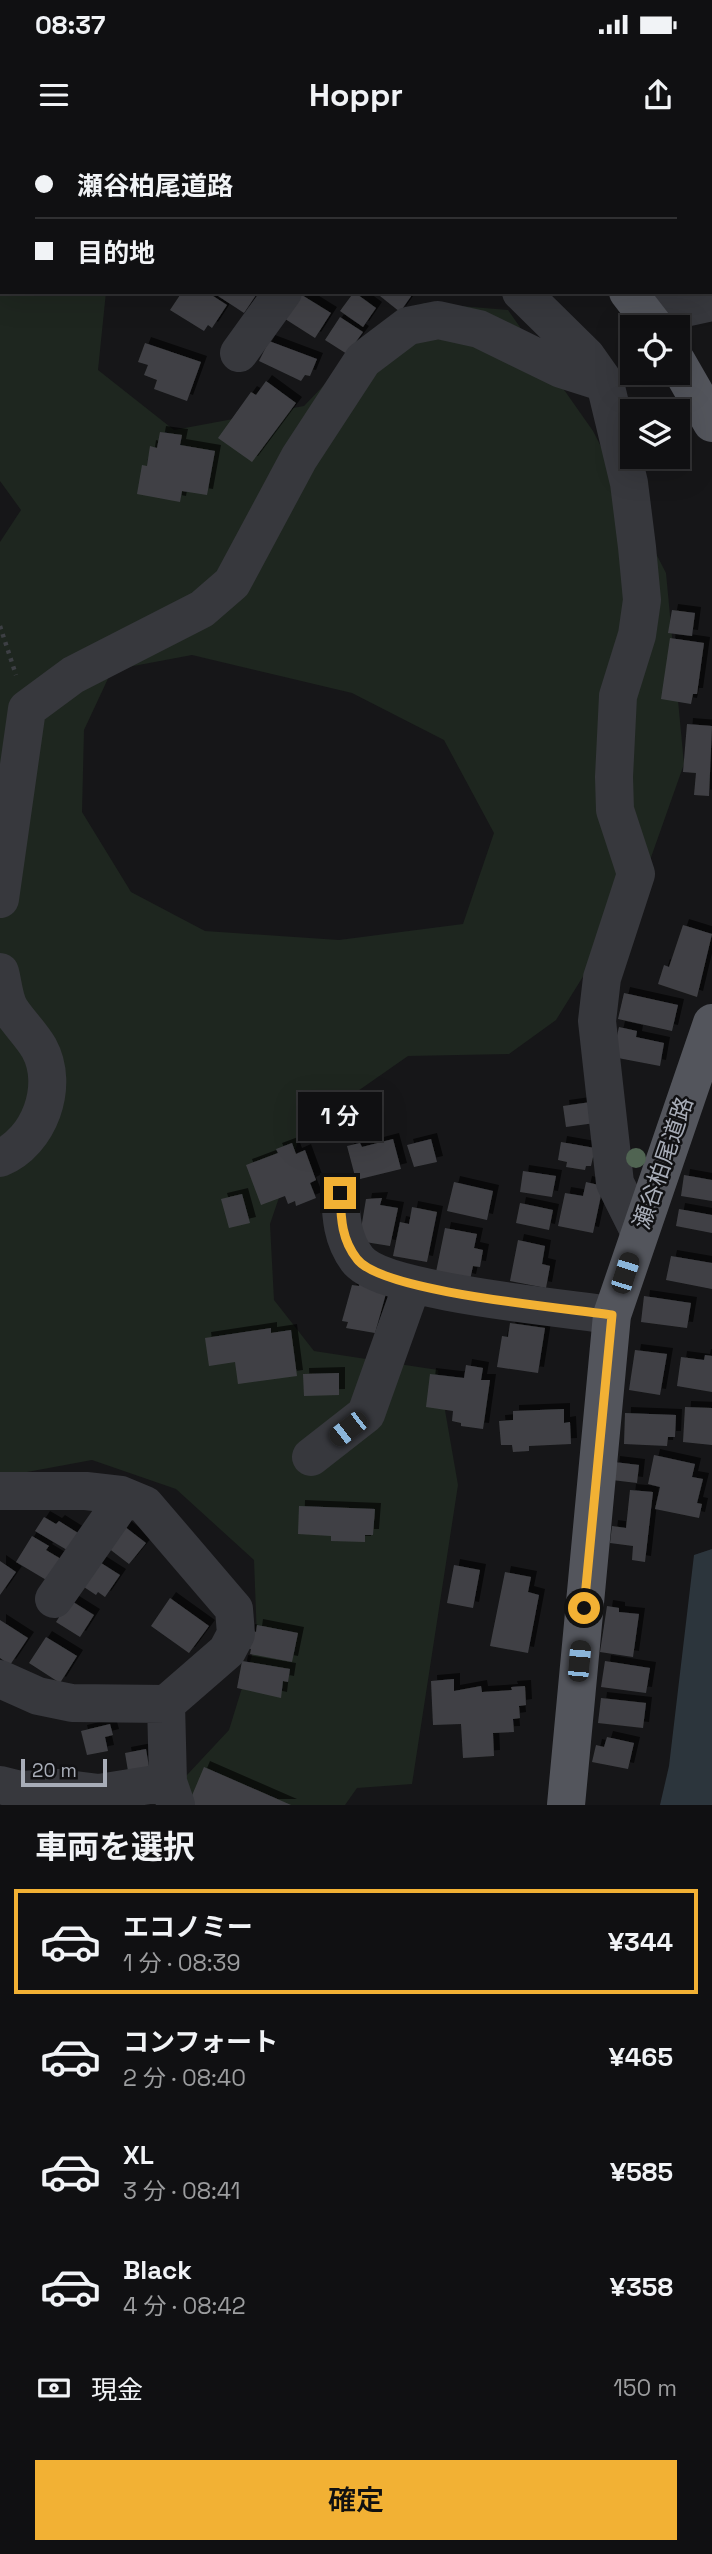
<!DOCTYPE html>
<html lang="ja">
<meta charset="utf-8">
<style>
:root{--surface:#101012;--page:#1e1e20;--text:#f1f3f6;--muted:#9c9d9f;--line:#303032;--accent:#f2b134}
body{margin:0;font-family:"Space Grotesk","Noto Sans JP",sans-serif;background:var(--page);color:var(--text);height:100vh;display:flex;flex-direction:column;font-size:26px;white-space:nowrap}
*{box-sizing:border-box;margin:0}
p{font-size:23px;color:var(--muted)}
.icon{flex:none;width:38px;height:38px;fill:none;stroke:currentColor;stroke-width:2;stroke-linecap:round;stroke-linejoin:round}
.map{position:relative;height:1665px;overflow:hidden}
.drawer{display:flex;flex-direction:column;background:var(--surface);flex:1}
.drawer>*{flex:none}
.top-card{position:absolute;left:0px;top:0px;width:712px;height:154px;box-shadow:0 7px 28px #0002,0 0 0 2px var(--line);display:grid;align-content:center;height:154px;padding:0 35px;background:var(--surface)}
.buttons{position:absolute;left:620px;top:175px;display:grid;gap:14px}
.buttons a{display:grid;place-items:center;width:70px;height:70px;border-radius:0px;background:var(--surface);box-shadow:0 7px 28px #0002,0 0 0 2px var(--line);font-size:35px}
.scale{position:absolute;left:21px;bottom:18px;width:86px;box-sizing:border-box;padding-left:7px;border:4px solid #a8adb8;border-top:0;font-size:19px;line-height:24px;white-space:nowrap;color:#a8adb8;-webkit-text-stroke:5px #111113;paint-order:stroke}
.end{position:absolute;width:32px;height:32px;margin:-16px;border:9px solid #f2b134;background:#111;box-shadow:0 0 0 4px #111}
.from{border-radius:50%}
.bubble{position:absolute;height:49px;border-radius:0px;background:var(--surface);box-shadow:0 7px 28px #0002,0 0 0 2px var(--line);font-size:23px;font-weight:600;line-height:49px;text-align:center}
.car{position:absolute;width:21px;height:42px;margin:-21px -10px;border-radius:9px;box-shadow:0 0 5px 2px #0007;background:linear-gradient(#222 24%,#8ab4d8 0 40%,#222 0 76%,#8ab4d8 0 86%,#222 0)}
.top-card b{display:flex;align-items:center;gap:24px;height:66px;font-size:26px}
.top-card b+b{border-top:2px solid var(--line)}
.top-card i{width:18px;height:18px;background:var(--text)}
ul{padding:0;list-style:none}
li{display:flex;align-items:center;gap:21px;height:105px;margin:0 14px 10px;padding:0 21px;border:4px solid transparent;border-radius:0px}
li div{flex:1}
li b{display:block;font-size:26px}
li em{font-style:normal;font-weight:600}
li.selected{border-color:var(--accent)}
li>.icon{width:63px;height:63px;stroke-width:1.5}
h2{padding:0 35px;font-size:32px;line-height:84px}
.pay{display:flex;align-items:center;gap:18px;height:77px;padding:0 35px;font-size:26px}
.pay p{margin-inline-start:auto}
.cta{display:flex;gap:14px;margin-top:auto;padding:14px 35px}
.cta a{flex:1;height:80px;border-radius:0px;background:var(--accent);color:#111;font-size:28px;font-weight:600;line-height:80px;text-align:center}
.status{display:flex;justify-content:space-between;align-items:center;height:49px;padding:0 35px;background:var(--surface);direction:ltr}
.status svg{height:19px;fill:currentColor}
header{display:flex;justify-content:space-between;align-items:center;height:91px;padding:0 35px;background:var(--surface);font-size:32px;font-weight:600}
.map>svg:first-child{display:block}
.green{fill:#1e261f;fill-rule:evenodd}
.water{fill:#2c353c}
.building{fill:#404145;filter:url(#shadow)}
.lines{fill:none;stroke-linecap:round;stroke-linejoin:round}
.path{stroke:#3d3f44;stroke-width:4.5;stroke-dasharray:3.5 5;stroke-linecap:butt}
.minor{stroke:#37383d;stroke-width:38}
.major{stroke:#53555c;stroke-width:38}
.tree{fill:#506452}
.route{stroke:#f2b134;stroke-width:9}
.labels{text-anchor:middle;stroke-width:5;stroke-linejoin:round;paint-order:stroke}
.street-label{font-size:23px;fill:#a8adb8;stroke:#111113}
</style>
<div class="status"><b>08:37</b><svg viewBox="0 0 49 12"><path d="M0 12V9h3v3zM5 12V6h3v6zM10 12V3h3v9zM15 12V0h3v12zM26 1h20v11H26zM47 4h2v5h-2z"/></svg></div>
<header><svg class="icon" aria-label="menu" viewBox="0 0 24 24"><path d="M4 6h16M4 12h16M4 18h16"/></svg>Hoppr<svg class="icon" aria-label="share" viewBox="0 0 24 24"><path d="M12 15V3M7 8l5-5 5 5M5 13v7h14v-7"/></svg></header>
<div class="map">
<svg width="712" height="1665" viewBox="0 0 712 1665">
<defs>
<filter id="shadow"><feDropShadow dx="6" dy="-6" stdDeviation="0" flood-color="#0009"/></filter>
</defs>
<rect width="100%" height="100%" fill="#161618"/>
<path class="green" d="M0,0H137L2,2V152H106L98,230L174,290L304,266L350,218L424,163L508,170L593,291L666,433L684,624L643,740L556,880L509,914L408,916L302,990L270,1084L274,1160L314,1211L438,1230L458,1345L412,1644L357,1648L345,1665H159L229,1590L257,1499L254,1420L176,1349L92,1320L0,1337V402L21,370L0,341ZM192,515L352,553L444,600L494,693L463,784L339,800L205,791L131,752L82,672L84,590L112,530Z"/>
<path class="water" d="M712,1409V1665H660L669,1626L694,1415Z"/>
<path class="building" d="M182,152H207L227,165L212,188L208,185L204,191L170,170Z
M212,152H258L244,173Z
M297,152L331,173L315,198L282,177Z
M354,152L376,168L363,187L340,171Z
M375,152H414L400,172Z
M340,177L363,192L347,214L325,200Z
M269,201L317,219L310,236L305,235L301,241L259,221Z
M145,203L201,222L187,261L154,249L157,240L144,235L148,225L138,222Z
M266,241L296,263L252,322L218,298L251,252L256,255Z
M160,292L182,295L180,305L215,311L207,355L182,351L180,362L137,354L142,325L147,326L150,306L157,308Z
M672,470L695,473L692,496L668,493Z
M670,498L704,503L697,554H693L691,564L661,559Z
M687,584L712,586L709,656L694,655L696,633L683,632Z
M683,785L712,794L697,857L658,844L664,825L669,827Z
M624,853L678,865L672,891L618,879Z
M619,887L637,891L636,897L664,903L660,926L618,918L614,909Z
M591,962L595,983L566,987L563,966Z
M393,999L401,1029L356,1040L347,1006L360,1003L362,1007Z
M431,999L437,1022L414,1027L407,1005Z
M561,1002L595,1008L591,1026H586L585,1030L566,1027L567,1022L558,1020Z
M292,1003L296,1014L305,1010L316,1040L310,1043L316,1058L296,1066L295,1061L288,1064L285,1056L261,1065L246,1025L278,1013L276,1009Z
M523,1031L556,1036L552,1057L520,1052Z
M684,1035L712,1040V1061L681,1056Z
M454,1042L493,1051L487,1080L447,1071Z
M586,1042L603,1046L593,1093L558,1086L565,1053L583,1056Z
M242,1054L250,1083L229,1088L221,1059Z
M382,1058L380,1065L398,1068L390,1106L359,1101L366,1059Z
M520,1063L553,1070L549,1090L516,1083Z
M412,1067L437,1072L427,1122L393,1116L400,1082L409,1084Z
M679,1069L712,1075V1093L676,1086Z
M445,1088L477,1094L474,1108L483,1110L480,1127L473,1126L470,1140L436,1132Z
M518,1100L545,1106L542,1124L550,1126L546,1148L510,1141Z
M671,1116L712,1123V1149L666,1140Z
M360,1142L387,1150L375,1193L346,1188L348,1182L342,1181L352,1145L359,1146Z
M644,1156L691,1163L687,1188L641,1182Z
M510,1183L545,1188L538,1233L497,1227L502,1196L508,1197Z
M271,1188V1193L291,1190L297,1236L238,1244L235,1222L209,1226L205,1198Z
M635,1210L667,1214L660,1255L629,1250Z
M705,1215L712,1216V1252L677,1246L681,1217L704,1220Z
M466,1225L483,1228L481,1240H490L483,1289L461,1286V1283L452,1281L453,1271L426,1267L430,1234L464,1238Z
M339,1233V1255L304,1256L303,1234Z
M685,1267L712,1268V1305L683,1302Z
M564,1269V1283L570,1282L571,1304L529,1306V1311L513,1312L512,1305H501L499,1281L513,1280V1271Z
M625,1273L676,1275L675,1297H668L667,1306L624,1304Z
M654,1315L695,1324L692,1337L703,1339L697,1363L702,1364L699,1378L655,1369L660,1347L648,1344Z
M614,1322L639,1325L637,1343L612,1340Z
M630,1350L653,1352L645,1422L632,1420L633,1406L610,1403L612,1386L626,1388Z
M299,1366L375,1369L373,1395H365V1402L331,1401V1396L298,1394Z
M44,1377L56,1384L59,1381L78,1393L67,1410L35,1391Z
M120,1383L146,1403L129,1424L103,1404Z
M32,1396L49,1406L46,1410L61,1419L48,1441L16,1422Z
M0,1421L16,1432L0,1455Z
M98,1421L120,1435L105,1457L98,1452L96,1455L78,1443Z
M454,1425L480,1430L473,1468L447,1463Z
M505,1432L531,1437L528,1452L539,1455L528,1513L490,1506Z
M170,1458L209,1486L189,1513L151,1486Z
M70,1460L94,1475L80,1497L56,1482Z
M607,1466L619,1468V1472L639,1474L633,1517L600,1512Z
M0,1480L28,1498L10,1525L0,1518Z
M257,1485L298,1493L292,1522L250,1514L251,1509L245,1508L249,1490L256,1492Z
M46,1497L77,1516L60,1543L29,1523Z
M242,1521L290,1529L288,1542L283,1541L281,1558L237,1548Z
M605,1521L650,1528L646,1553L601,1547Z
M454,1539V1551L481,1546L482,1552L512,1550L511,1547L525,1546L526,1565L519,1566L520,1578L513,1579L514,1592L493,1593L494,1616L463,1618L461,1584L433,1585L431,1541Z
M601,1558L646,1563L643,1588L598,1583Z
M110,1584L113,1595L105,1597L108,1611L87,1615L81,1591Z
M607,1597L634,1603L628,1629L592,1622L596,1605L604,1607Z
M146,1609L149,1627L128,1631L125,1613Z
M204,1627L291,1665H188Z"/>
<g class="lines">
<path class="path" d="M0,486L16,535"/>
<path class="minor" d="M378,0L379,2
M521,152L586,216L605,243L629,343L637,407L642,460L637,495L618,556L614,637L615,670L636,734L602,838L597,881L615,1043L639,1091
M648,176L712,162
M239,213L283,152
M0,759L27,569L73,535L202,469L232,443L299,318L363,220L408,186L438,180L479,189L561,229L605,243
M0,832C3,843 4,859 10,869C18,882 31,894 39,908C60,946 39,1002 0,1018
M340,1053C341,1077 342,1099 357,1119C381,1152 565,1168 612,1175
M311,1317L366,1274L412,1145
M0,1351H86L121,1355L145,1365L234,1469L236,1494L227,1511L166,1564L168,1642L176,1665
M54,1459L125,1357
M0,1539L38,1556L72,1563L166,1564
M0,1645L20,1650L59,1648L99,1653L168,1642"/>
<path class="major" d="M500,0L501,2
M628,152L655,187
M677,222L712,283
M566,1665L612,1175L712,883"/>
</g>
<circle class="tree" cx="636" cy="1018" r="10"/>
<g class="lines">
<path class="route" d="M340,1053C341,1077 341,1099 357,1119C381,1152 565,1168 612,1175L584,1468"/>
</g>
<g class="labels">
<g class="street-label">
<text transform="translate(663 1023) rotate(-71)" y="8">瀬谷柏尾道路</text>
</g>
</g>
</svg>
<div class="buttons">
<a><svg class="icon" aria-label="locate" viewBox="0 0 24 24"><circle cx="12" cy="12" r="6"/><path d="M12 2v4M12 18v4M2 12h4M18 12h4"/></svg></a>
<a><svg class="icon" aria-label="layers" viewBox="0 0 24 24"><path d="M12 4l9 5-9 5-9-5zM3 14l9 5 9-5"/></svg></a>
</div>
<div class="scale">20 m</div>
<i class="end from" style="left:584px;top:1468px"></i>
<i class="end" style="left:340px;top:1053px"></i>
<div class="bubble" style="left:298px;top:952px;width:84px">1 分</div>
<i class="car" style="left:625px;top:1133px;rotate:18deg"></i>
<i class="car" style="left:348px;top:1289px;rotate:232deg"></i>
<i class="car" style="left:579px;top:1521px;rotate:5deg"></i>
<div class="top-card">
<b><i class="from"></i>瀬谷柏尾道路</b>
<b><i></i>目的地</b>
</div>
</div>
<section class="drawer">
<h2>車両を選択</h2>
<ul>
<li class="selected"><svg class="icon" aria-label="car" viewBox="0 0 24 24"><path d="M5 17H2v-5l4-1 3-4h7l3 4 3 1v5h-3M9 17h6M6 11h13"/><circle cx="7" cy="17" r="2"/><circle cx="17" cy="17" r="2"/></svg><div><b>エコノミー</b><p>1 分 · 08:39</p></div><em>¥344</em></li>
<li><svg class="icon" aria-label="car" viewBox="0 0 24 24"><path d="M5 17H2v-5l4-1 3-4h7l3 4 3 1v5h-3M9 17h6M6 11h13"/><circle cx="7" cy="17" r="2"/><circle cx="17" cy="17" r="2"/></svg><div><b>コンフォート</b><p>2 分 · 08:40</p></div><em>¥465</em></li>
<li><svg class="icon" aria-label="car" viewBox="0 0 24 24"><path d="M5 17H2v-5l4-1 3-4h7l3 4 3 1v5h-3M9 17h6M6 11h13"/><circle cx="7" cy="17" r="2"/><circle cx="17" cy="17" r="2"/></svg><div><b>XL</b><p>3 分 · 08:41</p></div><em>¥585</em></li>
<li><svg class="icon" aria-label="car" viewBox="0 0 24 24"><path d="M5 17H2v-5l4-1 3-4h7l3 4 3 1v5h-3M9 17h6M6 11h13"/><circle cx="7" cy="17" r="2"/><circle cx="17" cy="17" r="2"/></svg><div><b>Black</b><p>4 分 · 08:42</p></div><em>¥358</em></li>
</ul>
<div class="pay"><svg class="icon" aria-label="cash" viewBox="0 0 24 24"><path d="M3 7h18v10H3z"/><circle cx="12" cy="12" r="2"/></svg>現金<p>150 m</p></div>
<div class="cta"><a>確定</a></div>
</section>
